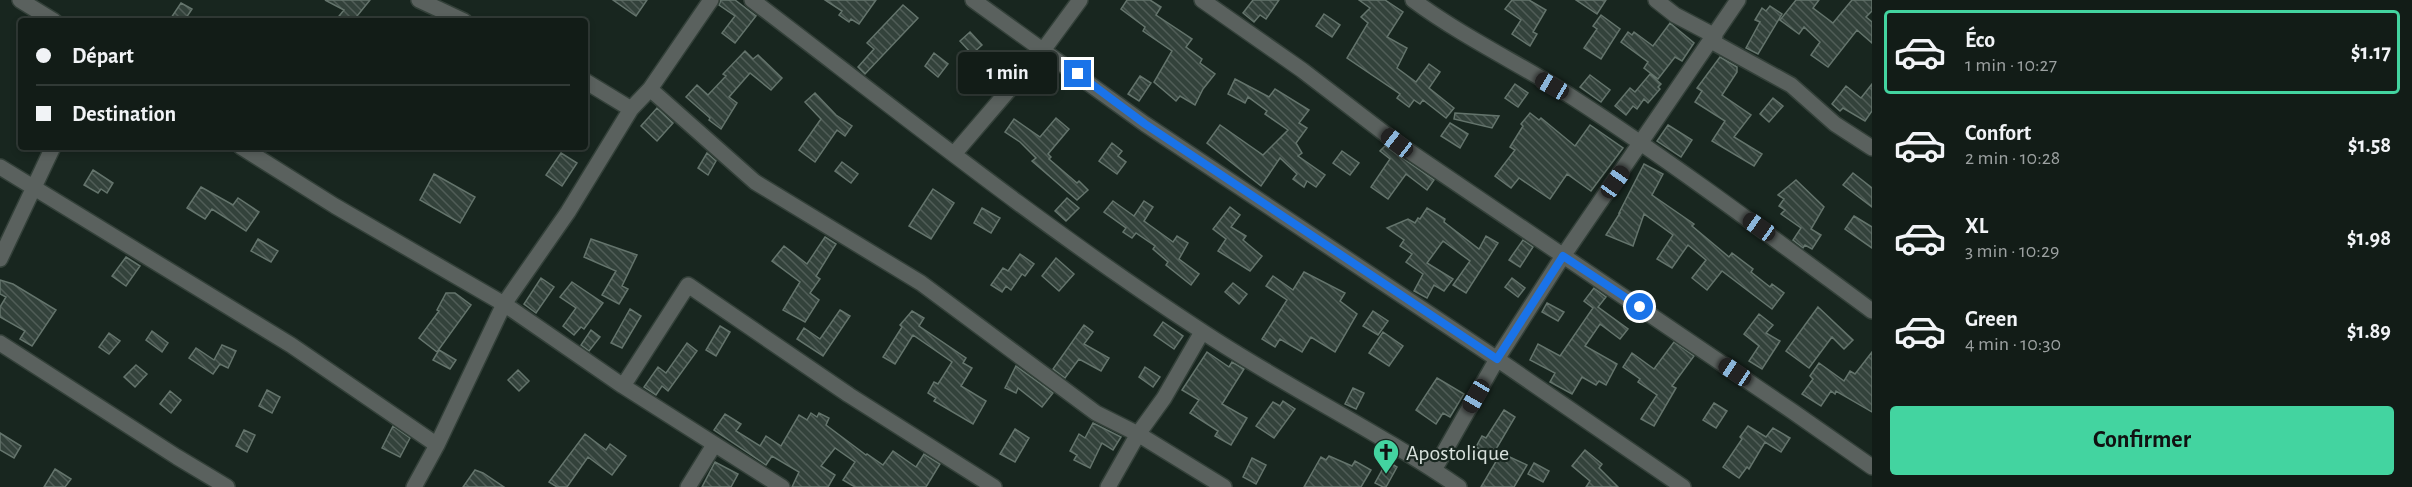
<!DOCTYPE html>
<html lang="fr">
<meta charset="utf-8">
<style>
:root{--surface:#121c17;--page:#1f2924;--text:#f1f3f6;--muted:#9ca1a1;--line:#313a36;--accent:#43d4a0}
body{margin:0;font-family:"Alegreya Sans",sans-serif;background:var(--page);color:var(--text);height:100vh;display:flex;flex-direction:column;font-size:22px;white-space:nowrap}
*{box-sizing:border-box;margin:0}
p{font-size:20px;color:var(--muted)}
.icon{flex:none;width:33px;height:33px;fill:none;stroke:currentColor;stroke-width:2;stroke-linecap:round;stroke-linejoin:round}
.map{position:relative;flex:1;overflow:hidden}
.sheet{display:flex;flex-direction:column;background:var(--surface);width:540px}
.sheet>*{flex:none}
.hud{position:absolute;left:18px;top:18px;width:570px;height:132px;border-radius:6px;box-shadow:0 3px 9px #0003,0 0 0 2px var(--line);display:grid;align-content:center;height:132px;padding:0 18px;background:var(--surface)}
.end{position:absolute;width:27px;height:27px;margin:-14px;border:8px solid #1a73e8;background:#fff;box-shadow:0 0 0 3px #fff}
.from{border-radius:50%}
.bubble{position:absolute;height:42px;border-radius:6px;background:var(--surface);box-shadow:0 3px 9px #0003,0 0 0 2px var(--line);font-size:20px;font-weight:700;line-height:42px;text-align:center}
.car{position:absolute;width:18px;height:36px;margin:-18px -9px;border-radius:8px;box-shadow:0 0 4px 2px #0007;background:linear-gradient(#222 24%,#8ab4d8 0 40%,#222 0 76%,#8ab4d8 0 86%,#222 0)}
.hud b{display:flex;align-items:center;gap:21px;height:57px;font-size:22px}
.hud b+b{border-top:2px solid var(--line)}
.hud i{width:15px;height:15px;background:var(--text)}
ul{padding:10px 0 0;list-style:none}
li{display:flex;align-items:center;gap:18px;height:84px;margin:0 12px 9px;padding:0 6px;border:3px solid transparent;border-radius:6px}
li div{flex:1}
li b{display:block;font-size:22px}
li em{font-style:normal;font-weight:700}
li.on{border-color:var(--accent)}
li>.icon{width:54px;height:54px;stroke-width:1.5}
.button{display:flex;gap:12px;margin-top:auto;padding:12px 18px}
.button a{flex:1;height:69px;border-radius:6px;background:var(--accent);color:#111;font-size:24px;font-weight:700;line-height:69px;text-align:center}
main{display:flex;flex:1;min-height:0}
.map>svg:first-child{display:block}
.building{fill:url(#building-back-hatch);stroke:#64746c;stroke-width:1.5}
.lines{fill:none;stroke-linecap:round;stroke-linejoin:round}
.minor-casing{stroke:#334039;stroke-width:18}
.minor{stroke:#5a615e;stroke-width:15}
.route{stroke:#1a73e8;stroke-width:8}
.labels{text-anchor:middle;stroke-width:4.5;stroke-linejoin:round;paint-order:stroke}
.poi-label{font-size:22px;fill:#d8e1dc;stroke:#18261f;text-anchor:start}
</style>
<main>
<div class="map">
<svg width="1872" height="487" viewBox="0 0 1872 487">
<defs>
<pattern id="building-back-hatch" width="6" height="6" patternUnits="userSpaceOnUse" patternTransform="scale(1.5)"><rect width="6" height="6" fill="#33423b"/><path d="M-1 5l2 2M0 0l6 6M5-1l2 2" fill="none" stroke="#505d57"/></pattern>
</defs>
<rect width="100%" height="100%" fill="#18261f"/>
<path class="building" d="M325,0H370L353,21H335L344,10Z
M613,0H647L636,16Z
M721,0H735L756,16L735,43L722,33L735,16L719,5Z
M825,0H876L859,24L851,19L849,22L839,15L842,11Z
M1127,0H1150L1161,7L1156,15L1192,39L1186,47L1202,59L1200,63L1215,74L1203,89L1195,105L1180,96L1176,101L1154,82L1172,51L1143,31L1145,27L1121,9Z
M1253,0H1279L1266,19L1260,15L1254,22L1243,13Z
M1359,0H1385L1403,12L1387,37L1407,48L1397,68L1416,82L1429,64L1440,72L1429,88L1454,108L1446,118L1423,100L1420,104L1414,100L1409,107L1397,98L1400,94L1347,58L1368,23L1361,17L1370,8Z
M1512,0H1529L1546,10L1533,32L1537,34L1530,46L1512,34L1521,20L1505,9Z
M1576,0H1606L1597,14Z
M1796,0H1819L1813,8L1833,23L1852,0H1872V11L1866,17L1872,22V43L1857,30L1828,67L1811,55L1820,42L1804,27L1799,34L1780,20Z
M181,3L192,9L184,21H169Z
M903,5L918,18L865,74L858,67L874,49L867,43Z
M1770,6L1782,14L1758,54L1746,48L1760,22L1755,20L1762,8L1766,11Z
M1324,14L1340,25L1332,37L1316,26Z
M1601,15L1620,29L1601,59L1584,48L1597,29L1593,26Z
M1670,23L1694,43L1682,61L1675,57L1658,79L1644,68L1648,62L1621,42L1628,32L1632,35L1634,32L1653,46Z
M970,32L982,45L972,54L960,41Z
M745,51L753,59L758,55L782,78L771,90L750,73L729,97L737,103L721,129L709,120L710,118L686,97L697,85L708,95L726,76L723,74Z
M983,51L992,59L978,74L969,67Z
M934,53L948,64L938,77L925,66Z
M1720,57L1737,67V72L1722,95L1751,115L1734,137L1762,154L1754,166L1712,141L1725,121L1695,102L1702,91L1697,88Z
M1650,74L1661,84L1658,87L1660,89L1648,103L1644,99L1637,109L1633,106L1626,115L1615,106L1630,88L1635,92Z
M1590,75L1610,90L1601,102L1580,87Z
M1140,76L1151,83L1139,101L1128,94Z
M1235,79L1269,97L1275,89L1309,110L1299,123L1307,128L1296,143L1302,153L1298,156L1325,175L1316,187L1307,181L1304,187L1293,179L1297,174L1280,158L1261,186L1207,143L1220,125L1263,155L1288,130L1265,114L1267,111L1248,97L1245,103L1228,94Z
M1515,84L1528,93L1518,107L1505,98Z
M1872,84V111L1865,121L1843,108L1840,111L1832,104L1846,86L1861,98Z
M815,93L836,115L852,126L845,136L837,130L815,162L799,150L821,119L805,102Z
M1773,98L1783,106L1769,122L1760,114Z
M657,108L673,123L657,141L641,126Z
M1455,113L1499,116L1492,128L1454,119Z
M1530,113L1539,120L1541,118L1575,146L1590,125L1623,148L1591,191L1567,174L1550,199L1519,178L1511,188L1495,176L1515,150L1510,147L1523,126L1521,124Z
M1056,118L1069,129L1048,154L1051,157L1049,159L1077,183L1079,181L1088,190L1077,200L1032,161L1036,158L1020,142L1005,132L1014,119L1040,137Z
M1450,123L1468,134L1460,148L1441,136Z
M1668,125L1692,140L1681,157L1657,141Z
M1112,143L1122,151L1118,156L1126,162L1117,174L1099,161Z
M1385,146L1434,180L1427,190L1406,174L1388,199L1371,187L1390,159L1380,151Z
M1342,151L1359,163L1350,175L1333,163Z
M561,153L577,163L562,186L546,175Z
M707,153L716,161L708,175L698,168Z
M842,162L858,174L851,183L835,171Z
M1644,164L1663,174L1652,195L1694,224L1692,226L1729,257L1732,253L1753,269L1751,272L1770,287L1772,284L1784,293L1772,309L1722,271L1707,290L1692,278L1706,260L1688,245L1672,268L1657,259L1673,235L1644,214L1633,246L1606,235L1620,213H1619Z
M93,170L113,183L107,193L101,189L98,193L84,185Z
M1853,173L1872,188V207L1843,185Z
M434,174L475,197L460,223L420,200Z
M1796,180L1824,207L1811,229L1821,235L1812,249L1805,245L1803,248L1793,240L1801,228L1781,214L1785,210L1779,206L1784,199L1778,195Z
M201,187L233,205L238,198L259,212L246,231L212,209L205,219L187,208Z
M933,189L954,203L931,239L909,226Z
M1067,198L1079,208L1066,221L1055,211Z
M1113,201L1134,216L1144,201L1153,207L1144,221L1173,242L1177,236L1188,243L1179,259L1199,274L1191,285L1166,265L1168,262L1153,249L1155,246L1136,233L1132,238L1123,232L1126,228L1104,212Z
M1230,207L1240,215L1231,227L1246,236L1243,240L1262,256L1250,271L1218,251L1226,239L1213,229Z
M982,208L1000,218L991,233L974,223Z
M1427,208L1445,219L1444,222L1479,249L1486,236L1498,243L1466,293L1453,285L1470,261L1443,241L1427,263L1453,279L1444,291L1434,285L1427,298L1414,291L1423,274L1406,262L1412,254L1400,246L1404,240L1387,228L1408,219L1415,223L1418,218L1420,219Z
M1854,216L1872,227V248L1845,229Z
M825,237L836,244L816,276L820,279L810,293L819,300L805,322L783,310L800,282L772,261L784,246L807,264Z
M258,239L278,251L271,262L251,251Z
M591,239L637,255L622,286L628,289L619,304L602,295L616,271L584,257Z
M1523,240L1533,247L1520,267L1509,260Z
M1020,254L1034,264L1025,276L1022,274L1011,290L1006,286L1002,292L991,285L1003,268L1008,271Z
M126,257L140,266L126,286L112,276Z
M1056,258L1074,274L1059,291L1042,276Z
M1304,272L1345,293L1340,301L1357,314L1335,352L1311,337L1302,352L1280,339L1275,347L1262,339L1287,300L1266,286L1273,276L1293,290Z
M541,278L554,287L536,313L524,304Z
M1512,278L1525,288L1518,297L1505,287Z
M0,280L13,284L56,310L32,346L20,339L25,331L0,317V307L6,297L0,294Z
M572,282L603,303L584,329L581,327L574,335L563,326L576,308L560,297Z
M1233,283L1247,294L1239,304L1225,292Z
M1594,288L1606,297L1598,307L1628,329L1620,339L1600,324L1585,346L1617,364L1606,385L1599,381L1596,385L1582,377L1572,394L1550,382L1555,373L1530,360L1538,344L1560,356L1593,308L1584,301Z
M446,293H455L471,305L437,352L419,338L439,311L437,310Z
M1547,303L1564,312L1558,321L1542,312Z
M1818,307L1853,340L1844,349L1832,337L1809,368L1786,351Z
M630,309L641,316L622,348L611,343Z
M840,310L850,316L823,356L797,339L804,328L820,339Z
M912,311L924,318L919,326L966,358L963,363L972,368L961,386L986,401L973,424L934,401L936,398L928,393L934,382L938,384L952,362L913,335L895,364L883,357L902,327L900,325Z
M1373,311L1388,321L1378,335L1363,326Z
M1759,314L1773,325L1766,333L1780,341L1762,369L1749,361L1759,346L1744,334Z
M1163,322L1183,336L1174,349L1154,335Z
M1084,325L1093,332L1084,344L1109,358L1101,371L1079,359L1065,378L1053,369Z
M720,326L730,332L716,356L706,350Z
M591,330L600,337L589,351L581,345Z
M152,331L168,343L162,352L146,340Z
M1383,332L1403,346L1389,366L1369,353Z
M109,333L120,341L109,354L99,347Z
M1674,342L1694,356L1672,386L1676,388L1654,426L1641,419L1657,395L1638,382L1640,379L1623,367L1632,353L1654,369Z
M687,343L697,351L668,391L662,386L656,395L644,387L658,367L666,373Z
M222,345L236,351L228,368L220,364L213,374L189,358L196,348L214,360Z
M439,350L456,360L450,369L433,360Z
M1207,352L1229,367L1232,362L1244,369L1222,404L1247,418L1231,445L1215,436L1218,431L1190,413L1199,400L1182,390Z
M1872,352V412L1836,391L1835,394L1831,391L1821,406L1802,394L1813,379L1810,376L1819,363L1844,381L1850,371L1855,374Z
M136,365L147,374L135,387L124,377Z
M1016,366L1053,393L1042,407L1018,388L1016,393L1005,388Z
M1145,367L1160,377L1153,387L1139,377Z
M518,370L529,381L519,391L508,380Z
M1437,378L1464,394L1450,417L1443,413L1436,424L1416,410Z
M1353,388L1364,393L1356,409L1345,404Z
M267,390L280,397L272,413L259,406Z
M170,391L181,400L171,413L160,404Z
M1283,401L1295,409L1274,438L1256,426L1273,402L1280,406Z
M1714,403L1727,411L1716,428L1703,420Z
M1504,410L1515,417L1492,456L1476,447L1482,436L1486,438Z
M811,413L817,417L819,413L829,418L826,425L866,455L867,454L883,465L893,451L916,467L924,454L940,464L926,487H855L843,480L855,462L835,448L821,466L835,475L828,487H792L799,472L772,456L766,465L714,430L725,414L741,424L736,431L760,446L766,436L781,446L799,415L807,420Z
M1093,423L1121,437L1113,450L1102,443L1090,468L1074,460L1077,455L1070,451L1079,434L1085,438Z
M393,426L410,438L400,457L382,448Z
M1748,426L1766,437L1773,428L1790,438L1781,452L1765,442L1749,469L1747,467L1739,478L1723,467L1742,439L1740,437Z
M1015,429L1029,438L1015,462L1000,454Z
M244,430L255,435L247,452L236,446Z
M0,433L21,446L14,458L0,450Z
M585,434L606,450L610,444L626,456L612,475L588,457L567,487H557L549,482Z
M1585,450L1602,464L1599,468L1618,487H1586L1590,481L1572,466Z
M1501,453L1527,465L1514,487H1481Z
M1329,456L1352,466L1355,461L1371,470L1361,487H1304L1321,457L1326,460Z
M1252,458L1266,465L1256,484L1243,477Z
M1387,461L1397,467L1386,487H1383L1375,483Z
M715,462L738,474L731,487H702Z
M1534,463L1549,471L1543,482L1528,474Z
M55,469L71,479L65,487H44Z
M475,470L483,473L504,487H463Z"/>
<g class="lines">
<g class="minor-casing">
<path id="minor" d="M20,0L54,21
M419,0L464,21
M752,0C899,112 1045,229 1200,330C1284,386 1376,430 1459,487
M973,0L1145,124L1497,359L1683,487
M1202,0L1302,70L1397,143L1792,411L1872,467
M1413,0C1463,37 1520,64 1572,97C1675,164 1773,238 1872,311
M1656,0L1675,15L1715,36
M1711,41L1791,85L1835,124L1872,148
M585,81L631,109
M650,89L755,182L921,283L1096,413L1138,434L1224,487
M241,147L335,206L504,304L623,386L782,487
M954,154L1044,49L1080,0
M0,167L291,345L437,445
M0,259L53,147
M0,343L177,457L227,487
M623,386L688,285L849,395L994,487
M1434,470L1497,359L1563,256L1738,0
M414,487L437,445L504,304L568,212L631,109L650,89L711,0
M688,487L714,445
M1108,487L1138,434L1164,398L1202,332"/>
</g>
<use href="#minor" class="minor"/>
</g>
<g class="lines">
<path class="route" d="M1078,74L1145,124L1497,359L1563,256L1640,307"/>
</g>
<defs>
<g id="church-pin" transform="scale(1.35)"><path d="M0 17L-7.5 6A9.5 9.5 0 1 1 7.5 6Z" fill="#43d4a0" stroke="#18261f"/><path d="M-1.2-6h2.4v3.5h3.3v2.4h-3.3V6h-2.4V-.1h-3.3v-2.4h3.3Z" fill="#111"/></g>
</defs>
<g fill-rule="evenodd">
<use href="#church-pin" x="1386" y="452"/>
</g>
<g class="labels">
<g class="poi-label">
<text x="1406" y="460">Apostolique</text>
</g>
</g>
</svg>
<i class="end from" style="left:1640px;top:307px"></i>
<i class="end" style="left:1078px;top:74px"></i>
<div class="bubble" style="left:958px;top:52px;width:99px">1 min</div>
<i class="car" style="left:1552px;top:86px;rotate:300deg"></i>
<i class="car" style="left:1397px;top:143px;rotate:308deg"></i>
<i class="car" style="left:1615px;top:182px;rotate:35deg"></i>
<i class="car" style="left:1759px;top:227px;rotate:305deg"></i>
<i class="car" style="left:1735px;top:372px;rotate:304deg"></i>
<i class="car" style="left:1476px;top:396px;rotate:210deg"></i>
<div class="hud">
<b><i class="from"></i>Départ</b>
<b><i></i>Destination</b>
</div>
</div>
<section class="sheet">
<ul>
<li class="on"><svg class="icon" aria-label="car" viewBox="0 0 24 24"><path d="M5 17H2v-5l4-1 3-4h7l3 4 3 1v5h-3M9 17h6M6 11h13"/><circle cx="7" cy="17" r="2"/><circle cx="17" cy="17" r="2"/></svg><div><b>Éco</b><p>1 min · 10:27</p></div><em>$1.17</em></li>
<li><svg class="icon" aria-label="car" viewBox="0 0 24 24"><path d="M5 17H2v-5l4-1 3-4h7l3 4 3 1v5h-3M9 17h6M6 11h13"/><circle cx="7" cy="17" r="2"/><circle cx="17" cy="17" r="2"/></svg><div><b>Confort</b><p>2 min · 10:28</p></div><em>$1.58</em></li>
<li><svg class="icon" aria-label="car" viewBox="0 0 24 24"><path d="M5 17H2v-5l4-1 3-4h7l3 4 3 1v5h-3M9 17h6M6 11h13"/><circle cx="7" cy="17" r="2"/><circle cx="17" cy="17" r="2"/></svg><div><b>XL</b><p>3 min · 10:29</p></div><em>$1.98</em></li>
<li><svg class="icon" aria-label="car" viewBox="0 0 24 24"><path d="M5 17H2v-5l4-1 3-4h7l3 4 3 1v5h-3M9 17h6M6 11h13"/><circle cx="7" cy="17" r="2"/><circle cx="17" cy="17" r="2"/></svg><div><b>Green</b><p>4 min · 10:30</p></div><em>$1.89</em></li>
</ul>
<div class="button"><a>Confirmer</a></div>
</section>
</main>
